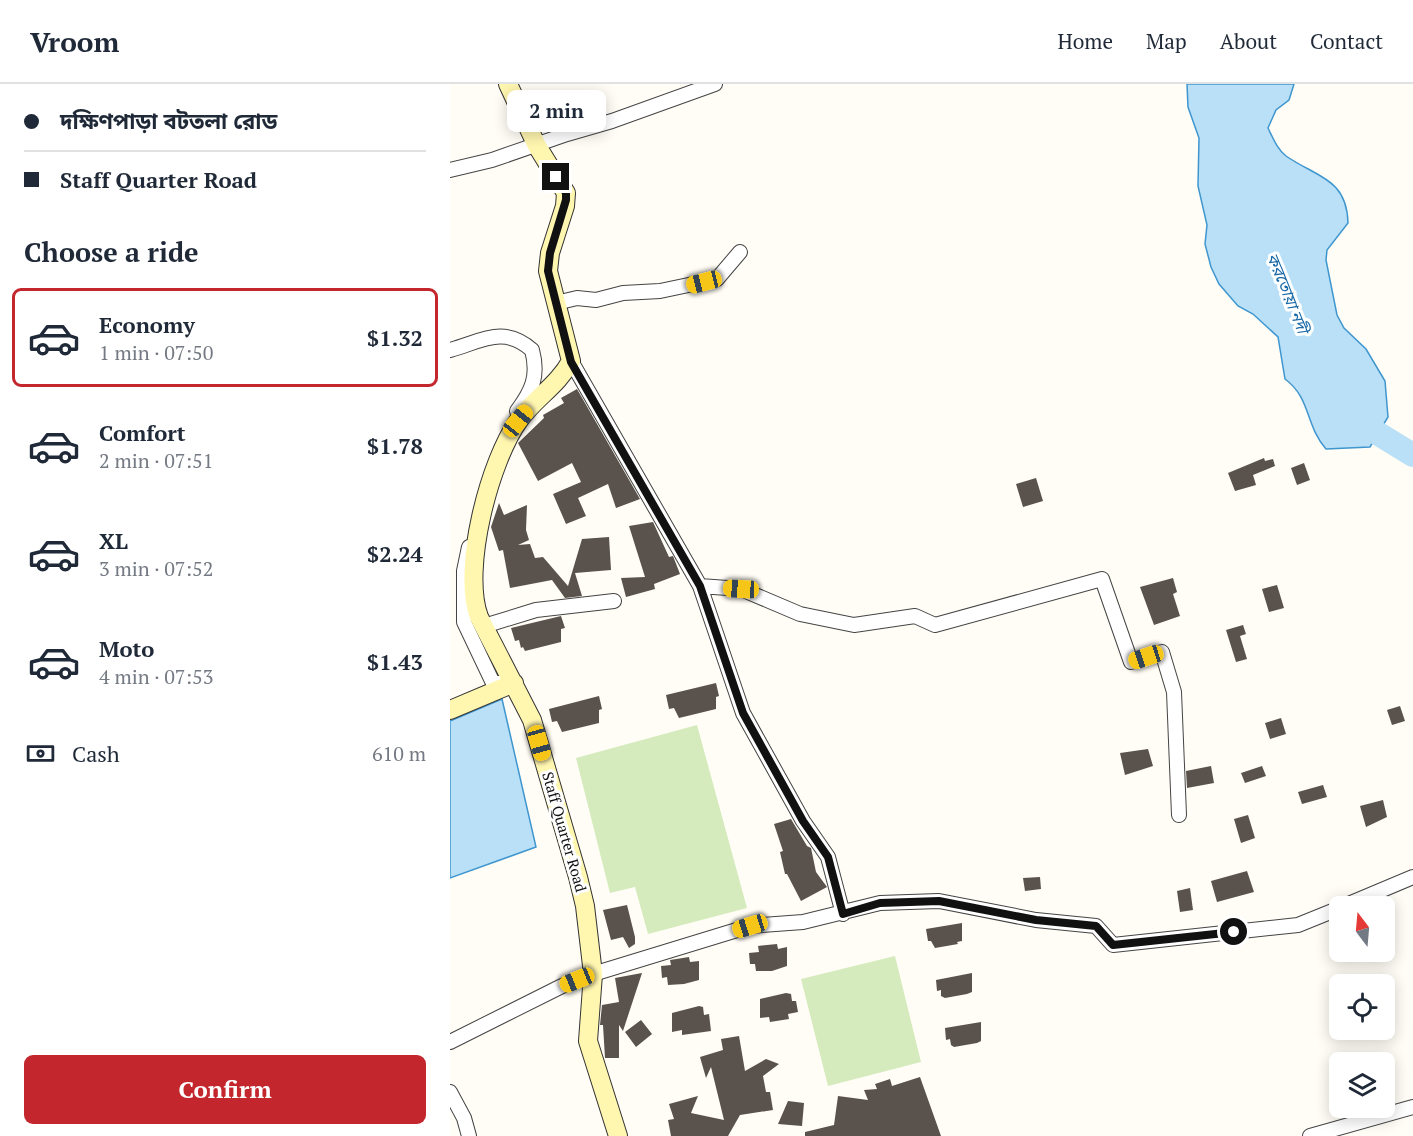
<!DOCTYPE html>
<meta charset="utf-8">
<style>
:root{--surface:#fff;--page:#f2f2f3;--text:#1f2937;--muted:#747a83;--line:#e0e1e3;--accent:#c4262e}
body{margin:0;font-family:"PT Serif","Noto Sans Bengali",serif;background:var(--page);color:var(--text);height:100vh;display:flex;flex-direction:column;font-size:22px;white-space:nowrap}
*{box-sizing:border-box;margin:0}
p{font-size:20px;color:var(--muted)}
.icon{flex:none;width:33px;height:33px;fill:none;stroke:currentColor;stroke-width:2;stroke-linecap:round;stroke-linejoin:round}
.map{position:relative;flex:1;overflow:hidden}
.panel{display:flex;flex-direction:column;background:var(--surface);width:450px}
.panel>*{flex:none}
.top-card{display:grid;align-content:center;height:132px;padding:0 24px;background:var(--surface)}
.needle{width:39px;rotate:344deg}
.controls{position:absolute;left:879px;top:812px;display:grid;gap:12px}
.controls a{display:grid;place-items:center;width:66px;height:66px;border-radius:9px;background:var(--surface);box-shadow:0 3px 15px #0003;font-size:30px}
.end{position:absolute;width:27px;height:27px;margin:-14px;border:8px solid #111;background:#fff;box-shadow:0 0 0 3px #fff}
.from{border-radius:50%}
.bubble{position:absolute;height:42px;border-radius:9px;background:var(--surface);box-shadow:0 3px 15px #0003;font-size:20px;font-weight:800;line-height:42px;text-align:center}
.car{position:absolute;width:18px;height:36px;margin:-18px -9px;border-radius:8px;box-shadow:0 0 4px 2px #0007;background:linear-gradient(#f5c518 24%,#345 0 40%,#f5c518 0 76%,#345 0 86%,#f5c518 0)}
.top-card b{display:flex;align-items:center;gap:21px;height:57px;font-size:22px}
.top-card b+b{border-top:2px solid var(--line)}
.top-card i{width:15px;height:15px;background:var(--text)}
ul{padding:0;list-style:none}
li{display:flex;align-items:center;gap:18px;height:99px;margin:0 12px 9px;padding:0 12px;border:3px solid transparent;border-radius:9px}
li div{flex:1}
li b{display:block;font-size:22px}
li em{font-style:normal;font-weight:800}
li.on{border-color:var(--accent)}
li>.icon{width:54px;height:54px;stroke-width:1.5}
h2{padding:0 24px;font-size:27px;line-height:72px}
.pay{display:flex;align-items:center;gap:15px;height:66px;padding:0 24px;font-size:22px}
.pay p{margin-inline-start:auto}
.action{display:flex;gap:12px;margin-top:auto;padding:12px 24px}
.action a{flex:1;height:69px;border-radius:9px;background:var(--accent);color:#fff;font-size:24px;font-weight:800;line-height:69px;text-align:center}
header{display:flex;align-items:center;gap:36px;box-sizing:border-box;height:84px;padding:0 30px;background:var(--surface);border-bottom:2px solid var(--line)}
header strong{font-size:28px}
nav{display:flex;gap:33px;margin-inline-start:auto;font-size:21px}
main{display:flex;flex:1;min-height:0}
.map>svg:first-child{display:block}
.green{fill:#d5ebbd}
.water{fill:#b9e0f7;stroke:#3f96cf;stroke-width:1.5}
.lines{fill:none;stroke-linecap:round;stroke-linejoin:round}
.river{stroke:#b9e0f7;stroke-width:24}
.building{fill:#5a524d}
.street-casing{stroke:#444;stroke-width:16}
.secondary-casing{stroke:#333;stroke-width:20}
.street{stroke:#fff;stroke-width:14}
.secondary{stroke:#fff6b0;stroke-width:18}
.route{stroke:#111;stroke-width:8}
.labels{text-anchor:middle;stroke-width:6;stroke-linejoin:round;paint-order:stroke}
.street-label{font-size:15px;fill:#111;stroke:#fff}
.water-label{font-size:16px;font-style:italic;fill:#1768a6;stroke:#fff}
</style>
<header>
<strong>Vroom</strong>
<nav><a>Home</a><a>Map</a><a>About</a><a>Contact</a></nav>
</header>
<main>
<section class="panel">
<div class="top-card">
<b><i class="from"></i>দক্ষিণপাড়া বটতলা রোড</b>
<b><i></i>Staff Quarter Road</b>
</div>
<h2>Choose a ride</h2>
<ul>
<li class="on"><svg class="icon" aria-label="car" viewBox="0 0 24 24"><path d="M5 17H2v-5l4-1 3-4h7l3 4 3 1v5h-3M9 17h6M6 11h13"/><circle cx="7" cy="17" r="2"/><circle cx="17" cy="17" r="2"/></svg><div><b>Economy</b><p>1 min · 07:50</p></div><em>$1.32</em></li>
<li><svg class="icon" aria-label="car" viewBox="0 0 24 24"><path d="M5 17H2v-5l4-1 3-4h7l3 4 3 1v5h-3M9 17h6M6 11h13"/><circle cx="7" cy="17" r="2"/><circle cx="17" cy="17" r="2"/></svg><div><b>Comfort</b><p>2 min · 07:51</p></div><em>$1.78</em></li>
<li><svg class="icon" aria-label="car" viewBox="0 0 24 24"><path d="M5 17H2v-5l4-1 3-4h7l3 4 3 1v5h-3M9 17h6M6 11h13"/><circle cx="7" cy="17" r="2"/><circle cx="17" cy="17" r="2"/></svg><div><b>XL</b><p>3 min · 07:52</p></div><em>$2.24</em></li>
<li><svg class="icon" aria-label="car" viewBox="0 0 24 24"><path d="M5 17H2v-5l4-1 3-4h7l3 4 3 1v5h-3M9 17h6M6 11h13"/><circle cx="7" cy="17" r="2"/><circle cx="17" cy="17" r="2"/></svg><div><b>Moto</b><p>4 min · 07:53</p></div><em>$1.43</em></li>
</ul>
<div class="pay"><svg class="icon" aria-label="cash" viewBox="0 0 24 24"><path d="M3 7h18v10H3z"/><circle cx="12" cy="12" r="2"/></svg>Cash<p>610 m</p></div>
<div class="action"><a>Confirm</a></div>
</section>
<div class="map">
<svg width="963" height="1052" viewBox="0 0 963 1052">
<rect width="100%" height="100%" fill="#fffdf5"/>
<path class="green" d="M247,641L297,824L198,850L185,803L160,809L126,674Z
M445,872L471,978L378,1002L351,895Z"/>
<path class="water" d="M737,0H844L839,16L826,26L818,44C823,54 827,65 836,72C866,93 897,94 898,139L877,166L876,176L887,231L894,244L916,265L935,297L938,333L920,363L876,365C855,341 861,314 835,295L828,253L803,230L788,222L769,200L761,183L755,160L757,141L748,102L749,54L738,23Z
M52,615L86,763L0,794V637Z"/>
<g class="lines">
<path class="river" d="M901,333L963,371"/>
</g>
<path class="building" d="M127,305L190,415L166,424L158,400L128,414L136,432L116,440L103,410L131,398L122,379L88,397L68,359L94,334L93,331L114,319L111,314Z
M814,374L815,377L823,375L825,382L803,391L806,401L785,407L778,389Z
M854,379L860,396L847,401L841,384Z
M586,394L593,417L573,423L566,400Z
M49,419L54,431L77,421L76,446L79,456L68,461L80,460L85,474L93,473L118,502L132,455L159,453L161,486L125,489L132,512L115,514L102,496L60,504L53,466L49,467L41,443Z
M203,438L219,473L223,472L230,490L204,500L205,505L176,513L171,494L195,493L179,442Z
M723,494L727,508L723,510L730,532L704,541L690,503Z
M827,501L834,524L819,528L812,505Z
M111,532L115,544L111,545V558L75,567L73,563L71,564L69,556L65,557L61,544Z
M793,541L796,550L790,552L797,575L786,578L776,546Z
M266,599L269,612L266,613V625L229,634L224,624L219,625L216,611Z
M149,612L152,625L149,626V639L112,648L107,637L102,638L99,625Z
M950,622L955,637L942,641L937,626Z
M831,634L836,650L820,655L815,639Z
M698,665L703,682L675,691L670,669Z
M761,682L764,699L737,704L736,687Z
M812,682L816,692L795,699L791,689Z
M873,701L877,713L852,720L848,708Z
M933,716L937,733L916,743L910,722Z
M798,731L805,754L791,759L784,735Z
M341,735L357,762L361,764L366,788L377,803L351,817L337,790H335L330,768L333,767L324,740Z
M797,787L804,808L767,818L761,797Z
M590,793L591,805L575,807L573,794Z
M740,804L743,826L730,828L727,807Z
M177,821L185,853V860L179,864L173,853L161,856L153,826Z
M512,839V857L507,858L508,860L485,864L481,857H478L476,845Z
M327,860L328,865L337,863V882L322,887H306L305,880H300L299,869L309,868L308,862Z
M239,873L240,878L249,877V896L234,900L218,901L217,893L212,894L211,882L221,881L220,876Z
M192,889L173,947L169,941V974H155L153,941H150L152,921L169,918L165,894Z
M522,889V908L517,910L495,914L491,912V906L487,907L486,896Z
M336,909L341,910L342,917H346L348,928L338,930L339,935L320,938L319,933L310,934V915Z
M249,922L253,923L254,931L259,930L261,947L232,951V946L222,948V929Z
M191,936L202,950L186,963L175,948Z
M531,938V957L527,959L504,963L501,961L500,955L496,956L495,944Z
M289,952L295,987L316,975L329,980L313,992L316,1008H320L323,1026L290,1031L278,1052H221L218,1036L224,1035L219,1020L248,1012L241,1029L274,1036L261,983L256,994L250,973L273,966L271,955Z
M470,993L491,1052H355V1048L384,1041L388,1012L418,1016L414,1006L427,1005L425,1000L440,995L442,1002Z
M338,1017L354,1019L352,1042L328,1040Z"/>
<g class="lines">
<g class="street-casing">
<path id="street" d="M0,86L42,76L117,50L162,37L265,0
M106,219L127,214L146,216L173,209L210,207L267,195L290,168
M0,266C32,257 54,241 82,266C89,292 82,307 67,327
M121,277L250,502L293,629L353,737L378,773L393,830
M19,463L14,487V538L43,599H61
M250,502L291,505L350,530L404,541L465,532L485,541L652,495L681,578L712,568L724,608L729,731
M34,542L86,526L164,517
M894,822L963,793
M0,958L112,902L143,890L300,842L353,838L430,819L489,817L586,836L646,842L663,861L848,841L890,824
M0,1008L14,1034L19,1052
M860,1052L963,1023"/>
</g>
<g class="secondary-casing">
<path id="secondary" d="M58,0L87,62L116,109L115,122L100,169L98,187L121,277C108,301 85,314 69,336C40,376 11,485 29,533L82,636L128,793L135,822L143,890L138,957L168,1052
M0,626L64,599"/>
</g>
<use href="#street" class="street"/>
<use href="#secondary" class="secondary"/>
</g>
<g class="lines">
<path class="route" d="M106,93L116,109V116L100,169L98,187L121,278L250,502L293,629L353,737L378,773L393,830L430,819L489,817L586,836L646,842L663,861L784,848"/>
</g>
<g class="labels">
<g class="street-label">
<text transform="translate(114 748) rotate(74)" y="5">Staff Quarter Road</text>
</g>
<g class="water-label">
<text transform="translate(838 209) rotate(68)" y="6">করতোয়া নদী</text>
</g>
</g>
</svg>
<div class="controls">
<a><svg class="needle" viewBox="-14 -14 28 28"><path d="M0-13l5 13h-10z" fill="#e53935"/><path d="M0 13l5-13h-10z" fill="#747a83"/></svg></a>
<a><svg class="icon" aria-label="locate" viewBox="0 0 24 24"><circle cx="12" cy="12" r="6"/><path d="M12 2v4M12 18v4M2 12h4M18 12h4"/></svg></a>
<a><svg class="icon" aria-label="layers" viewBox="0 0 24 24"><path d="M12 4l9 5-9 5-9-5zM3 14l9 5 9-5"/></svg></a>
</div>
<i class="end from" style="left:784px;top:848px"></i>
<i class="end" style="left:106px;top:93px"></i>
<div class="bubble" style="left:57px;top:6px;width:99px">2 min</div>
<i class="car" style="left:254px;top:198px;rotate:256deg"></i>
<i class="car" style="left:68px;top:337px;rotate:39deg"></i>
<i class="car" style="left:291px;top:505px;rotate:273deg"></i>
<i class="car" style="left:696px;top:573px;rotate:252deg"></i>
<i class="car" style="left:89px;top:659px;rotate:164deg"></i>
<i class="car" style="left:300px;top:842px;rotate:253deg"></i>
<i class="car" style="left:127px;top:896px;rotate:248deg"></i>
</div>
</main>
